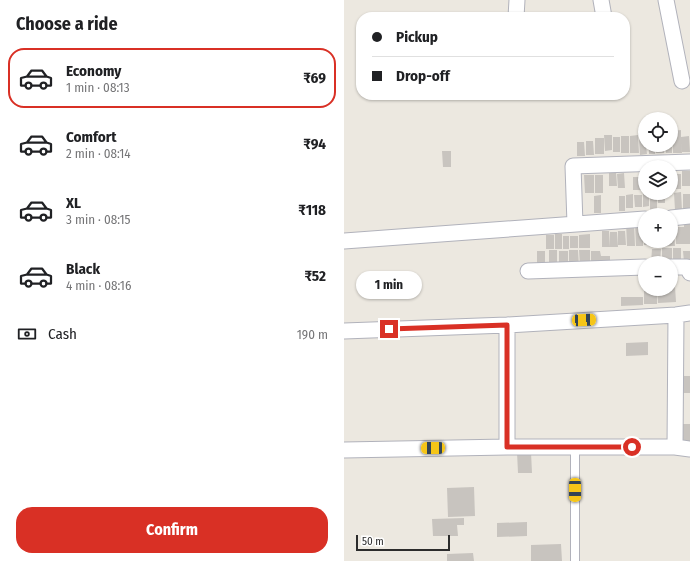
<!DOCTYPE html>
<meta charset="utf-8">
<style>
:root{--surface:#fff;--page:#f6f6f6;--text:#202124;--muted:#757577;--line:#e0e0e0;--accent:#d93025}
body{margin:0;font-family:"Fira Sans Condensed",sans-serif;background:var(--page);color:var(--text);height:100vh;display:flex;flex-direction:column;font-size:15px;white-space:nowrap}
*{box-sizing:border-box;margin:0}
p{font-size:13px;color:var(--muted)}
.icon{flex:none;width:22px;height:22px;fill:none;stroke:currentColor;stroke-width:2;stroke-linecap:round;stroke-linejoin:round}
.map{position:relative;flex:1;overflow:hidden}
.drawer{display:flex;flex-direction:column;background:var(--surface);width:344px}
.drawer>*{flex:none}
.banner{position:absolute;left:12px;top:12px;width:274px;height:88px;border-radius:16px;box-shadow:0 1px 3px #0004;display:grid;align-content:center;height:88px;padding:0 16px;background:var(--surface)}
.controls{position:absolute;left:294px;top:112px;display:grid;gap:8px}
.controls a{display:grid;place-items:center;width:40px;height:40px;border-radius:50%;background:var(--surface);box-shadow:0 1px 3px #0004;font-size:20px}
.scale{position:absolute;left:12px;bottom:10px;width:94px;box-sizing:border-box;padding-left:4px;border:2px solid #2c2c2c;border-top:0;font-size:11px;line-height:14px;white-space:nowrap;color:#2c2c2c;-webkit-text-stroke:3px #fff;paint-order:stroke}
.end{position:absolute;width:18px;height:18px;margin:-9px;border:5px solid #d93025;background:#fff;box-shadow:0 0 0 2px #fff}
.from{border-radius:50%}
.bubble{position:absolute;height:28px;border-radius:14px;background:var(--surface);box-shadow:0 1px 3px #0004;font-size:13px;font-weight:700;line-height:28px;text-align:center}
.car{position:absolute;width:12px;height:24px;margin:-12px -6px;border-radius:5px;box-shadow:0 0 3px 1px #0007;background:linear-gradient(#f5c518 24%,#345 0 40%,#f5c518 0 76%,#345 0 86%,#f5c518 0)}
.banner b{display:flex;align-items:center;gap:14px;height:38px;font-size:15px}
.banner b+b{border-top:1px solid var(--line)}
.banner i{width:10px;height:10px;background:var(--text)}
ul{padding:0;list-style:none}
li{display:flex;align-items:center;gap:12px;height:60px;margin:0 8px 6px;padding:0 8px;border:2px solid transparent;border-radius:16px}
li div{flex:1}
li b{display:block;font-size:15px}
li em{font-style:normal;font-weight:700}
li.selected{border-color:var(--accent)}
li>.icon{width:36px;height:36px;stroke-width:1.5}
h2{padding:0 16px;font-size:18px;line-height:48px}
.pay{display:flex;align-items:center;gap:10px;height:44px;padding:0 16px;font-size:15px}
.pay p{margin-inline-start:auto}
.button{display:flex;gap:8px;margin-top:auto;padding:8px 16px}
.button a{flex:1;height:46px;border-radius:16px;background:var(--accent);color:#fff;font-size:16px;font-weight:700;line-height:46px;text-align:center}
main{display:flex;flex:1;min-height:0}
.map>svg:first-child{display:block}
.building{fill:#c8c4bf}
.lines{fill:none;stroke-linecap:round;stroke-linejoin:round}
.lane-casing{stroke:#b1b2bb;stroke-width:10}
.street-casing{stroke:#b1b2bb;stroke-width:17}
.lane{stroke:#fff;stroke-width:8}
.street{stroke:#fff;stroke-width:15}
.route{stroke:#d93025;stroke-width:5}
</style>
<main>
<section class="drawer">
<h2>Choose a ride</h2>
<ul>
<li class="selected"><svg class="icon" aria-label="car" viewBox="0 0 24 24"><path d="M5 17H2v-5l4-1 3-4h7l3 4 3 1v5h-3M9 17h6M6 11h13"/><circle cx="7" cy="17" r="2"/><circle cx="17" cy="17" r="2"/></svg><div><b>Economy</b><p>1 min · 08:13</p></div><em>₹69</em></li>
<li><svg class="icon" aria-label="car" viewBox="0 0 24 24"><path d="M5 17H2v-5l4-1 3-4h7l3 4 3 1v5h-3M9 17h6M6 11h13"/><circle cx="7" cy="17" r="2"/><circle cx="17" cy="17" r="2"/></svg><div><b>Comfort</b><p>2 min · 08:14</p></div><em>₹94</em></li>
<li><svg class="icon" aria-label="car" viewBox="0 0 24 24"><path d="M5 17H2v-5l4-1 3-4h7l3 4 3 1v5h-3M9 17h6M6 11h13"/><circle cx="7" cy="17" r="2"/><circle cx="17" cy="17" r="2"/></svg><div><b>XL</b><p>3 min · 08:15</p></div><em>₹118</em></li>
<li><svg class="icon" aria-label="car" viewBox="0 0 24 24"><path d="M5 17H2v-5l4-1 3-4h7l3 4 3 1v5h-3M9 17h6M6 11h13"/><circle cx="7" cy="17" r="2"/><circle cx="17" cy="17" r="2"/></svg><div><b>Black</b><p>4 min · 08:16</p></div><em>₹52</em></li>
</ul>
<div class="pay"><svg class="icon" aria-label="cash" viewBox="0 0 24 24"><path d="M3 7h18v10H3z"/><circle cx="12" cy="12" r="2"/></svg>Cash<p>190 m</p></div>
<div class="button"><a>Confirm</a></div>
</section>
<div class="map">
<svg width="346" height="561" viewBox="0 0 346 561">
<rect width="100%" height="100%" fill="#ece8e0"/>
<path class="building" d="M337,130V137L345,136L346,152H338L337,141L338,153H329L328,131Z
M260,135H268V150L261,151Z
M294,135L295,153H286V136Z
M277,136H285V153H277Z
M269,137H276V152H269Z
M251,138H260V154H251Z
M295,139H301L303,154L296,155Z
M242,141H249L250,155H242Z
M233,142H240L241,156H233Z
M305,145H311V154H305Z
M312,145H320V153H312Z
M321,145H328V153H322Z
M98,151H107V167H99Z
M298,170H301V189H299Z
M272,171L273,186H265V172Z
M338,171H346V186H338Z
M280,173L281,188H274L273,174Z
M331,174H337V189H331Z
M240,175H250V193H241Z
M251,175H259V193H251Z
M289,177H296L297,190H289Z
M327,179H330V189H327Z
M337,192L338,210H331L330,193Z
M314,193H321V203H314Z
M289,194V208H282V195Z
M299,194H305V206L299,207Z
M339,194H346V210H339Z
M257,195V213H250V196Z
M290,195H298V207H291Z
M275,196H281V211H275Z
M306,196H313V210H306Z
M282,222H290L291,246H283Z
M340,222H346V244H332V227H340Z
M291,224H299V246H292Z
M327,230H330L331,246H323V241H327Z
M258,231H265L266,247H258Z
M274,231H281L282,245H274Z
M266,232H273L274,247H266Z
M211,234H218V249H211Z
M246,234V248H235V235Z
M202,235H210V249H202Z
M219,236H225V249H219Z
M226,236H234V248H226Z
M300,241H307V245H300Z
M308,241H315V245H308Z
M318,248H328V263H318Z
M329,248H337V263H329Z
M308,249H317L316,263H307Z
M205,250H213V266H205Z
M225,250H234L235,267H225Z
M235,250H246V266H236Z
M193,251H201V265H193Z
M215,251H224V267H215Z
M247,251H256L257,256H266V265H257V258V267H247Z
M339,251H346V262H340Z
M327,286H331L332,302L314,303L313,289H327Z
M300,289H313V304H300Z
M277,297H299V305L277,306Z
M304,342V355L282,356V343Z
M336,376H346V393H336Z
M336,424H346V445H336Z
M173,452H187L188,473H174Z
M130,487L131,516L104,517L103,488Z
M120,518V525H113L114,536H89L88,519Z
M183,522V536L153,537V523Z
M217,544L218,561H187V545Z
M129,553L130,561H103V554Z"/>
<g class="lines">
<g class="lane-casing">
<path id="lane" d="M231,561V447"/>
</g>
<g class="street-casing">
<path id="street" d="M257,0L260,17
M322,0L338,81
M172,17L173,0
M327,218L346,216
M231,224L229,166L346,162
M0,241L301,219
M327,267H343L346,273
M184,271L301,267
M0,331L163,325L332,315L346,313
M163,447V325
M331,447L346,449
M0,450L163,447H331L332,315"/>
</g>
<use href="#lane" class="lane"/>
<use href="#street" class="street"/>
</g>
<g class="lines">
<path class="route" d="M45,329L163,325V447H288"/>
</g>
</svg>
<div class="controls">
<a><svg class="icon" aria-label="locate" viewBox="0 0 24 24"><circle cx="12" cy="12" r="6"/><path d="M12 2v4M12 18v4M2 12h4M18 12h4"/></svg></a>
<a><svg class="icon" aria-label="layers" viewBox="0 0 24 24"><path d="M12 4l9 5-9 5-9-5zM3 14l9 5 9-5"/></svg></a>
<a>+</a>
<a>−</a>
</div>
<div class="scale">50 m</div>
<i class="end from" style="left:288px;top:447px"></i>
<i class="end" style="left:45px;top:329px"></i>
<div class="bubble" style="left:12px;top:271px;width:66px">1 min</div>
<i class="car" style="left:240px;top:320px;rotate:87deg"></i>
<i class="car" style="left:89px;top:448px;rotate:269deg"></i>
<i class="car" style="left:231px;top:490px;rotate:180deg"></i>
<div class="banner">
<b><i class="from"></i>Pickup</b>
<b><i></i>Drop-off</b>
</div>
</div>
</main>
